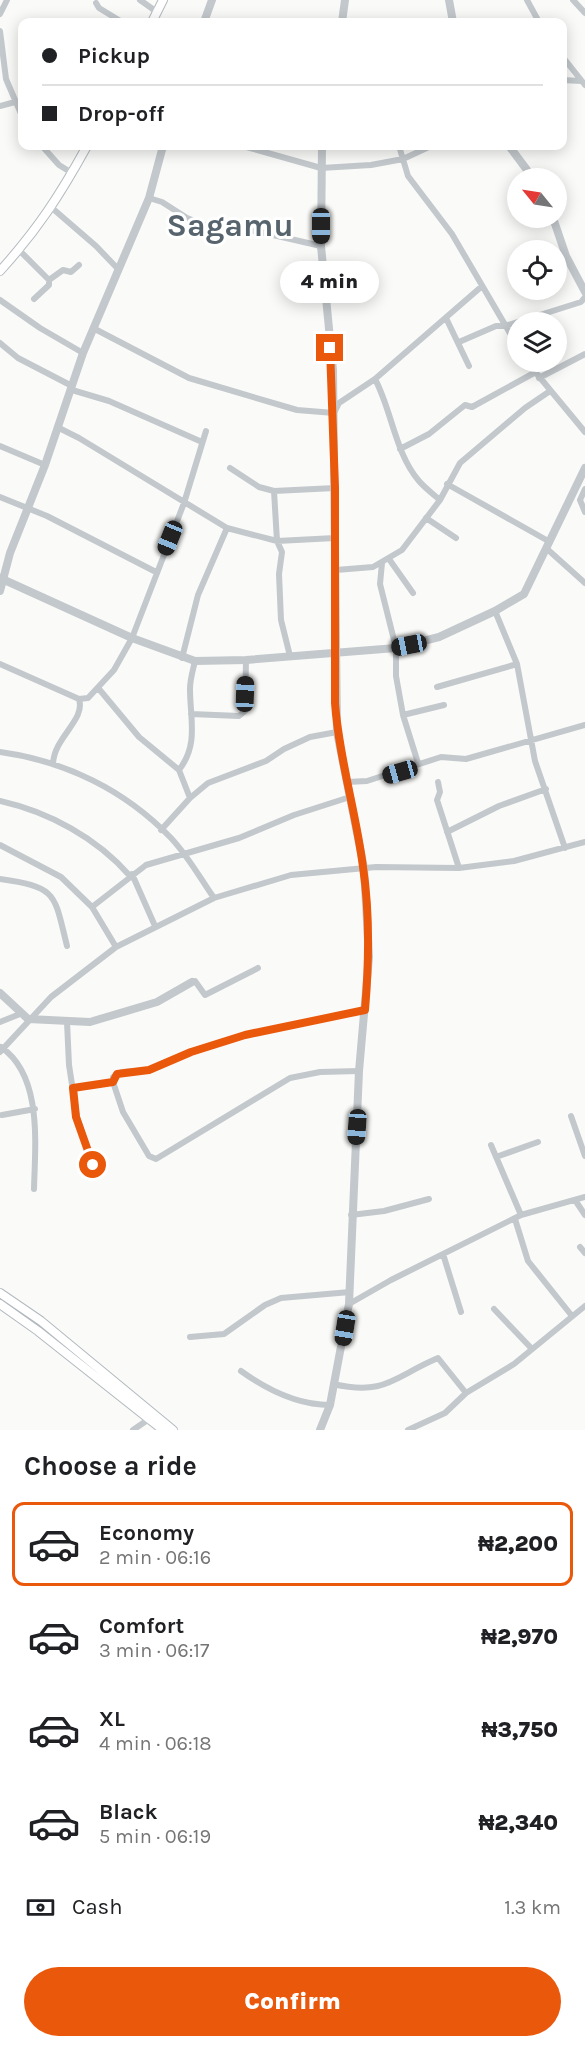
<!DOCTYPE html>
<meta charset="utf-8">
<style>
:root{--surface:#fff;--page:#f6f6f6;--text:#202124;--muted:#757577;--line:#e0e0e0;--accent:#ea580c}
body{margin:0;font-family:Karla,sans-serif;background:var(--page);color:var(--text);height:100vh;display:flex;flex-direction:column;font-size:22px;white-space:nowrap}
*{box-sizing:border-box;margin:0}
p{font-size:20px;color:var(--muted)}
.icon{flex:none;width:33px;height:33px;fill:none;stroke:currentColor;stroke-width:2;stroke-linecap:round;stroke-linejoin:round}
.map{position:relative;height:1430px;overflow:hidden}
.sheet{display:flex;flex-direction:column;background:var(--surface);flex:1}
.sheet>*{flex:none}
.banner{position:absolute;left:18px;top:18px;width:549px;height:132px;border-radius:12px;box-shadow:0 3px 15px #0003;display:grid;align-content:center;height:132px;padding:0 24px;background:var(--surface)}
.needle{width:39px;rotate:300deg}
.tools{position:absolute;left:507px;top:168px;display:grid;gap:12px}
.tools a{display:grid;place-items:center;width:60px;height:60px;border-radius:50%;background:var(--surface);box-shadow:0 3px 15px #0003;font-size:30px}
.end{position:absolute;width:27px;height:27px;margin:-14px;border:8px solid #ea580c;background:#fff;box-shadow:0 0 0 3px #fff}
.from{border-radius:50%}
.bubble{position:absolute;height:42px;border-radius:21px;background:var(--surface);box-shadow:0 3px 15px #0003;font-size:20px;font-weight:800;line-height:42px;text-align:center}
.car{position:absolute;width:18px;height:36px;margin:-18px -9px;border-radius:8px;box-shadow:0 0 4px 2px #0007;background:linear-gradient(#222 24%,#8ab4d8 0 40%,#222 0 76%,#8ab4d8 0 86%,#222 0)}
.banner b{display:flex;align-items:center;gap:21px;height:57px;font-size:22px}
.banner b+b{border-top:2px solid var(--line)}
.banner i{width:15px;height:15px;background:var(--text)}
ul{padding:0;list-style:none}
li{display:flex;align-items:center;gap:18px;height:84px;margin:0 12px 9px;padding:0 12px;border:3px solid transparent;border-radius:12px}
li div{flex:1}
li b{display:block;font-size:22px}
li em{font-style:normal;font-weight:800}
li.selected{border-color:var(--accent)}
li>.icon{width:54px;height:54px;stroke-width:1.5}
h2{padding:0 24px;font-size:27px;line-height:72px}
.pay{display:flex;align-items:center;gap:15px;height:66px;padding:0 24px;font-size:22px}
.pay p{margin-inline-start:auto}
.button{display:flex;gap:12px;margin-top:auto;padding:12px 24px}
.button a{flex:1;height:69px;border-radius:36px;background:var(--accent);color:#fff;font-size:24px;font-weight:800;line-height:69px;text-align:center}
.map>svg:first-child{display:block}
.lines{fill:none;stroke-linecap:round;stroke-linejoin:round}
.secondary-casing{stroke:#b3babf;stroke-width:10}
.minor{stroke:#c3c8cc;stroke-width:6}
.tertiary{stroke:#c3c8cc;stroke-width:8}
.secondary{stroke:#fff;stroke-width:8}
.route{stroke:#ea580c;stroke-width:8}
.labels{text-anchor:middle;stroke-width:6;stroke-linejoin:round;paint-order:stroke}
.town-label{font-size:32px;font-weight:bold;fill:#57646e;stroke:#fff}
</style>
<div class="map">
<svg width="585" height="1430" viewBox="0 0 585 1430">
<rect width="100%" height="100%" fill="#fafaf8"/>
<g class="lines">
<g class="secondary-casing">
<path id="secondary" d="M152,22L163,0
M0,271C38,229 60,195 87,146
M0,1293L41,1321L173,1430
M0,1304L38,1331L163,1430"/>
</g>
<path class="minor" d="M140,0L157,12
M527,0L539,22
M573,0L585,13
M96,3L99,8L122,22
M0,14L7,0
M0,31L6,79L22,116
M562,56L585,85
M562,80L581,81
M0,106L15,102
M42,146L59,165L72,173
M243,146L321,168L371,165L403,159L431,146
M399,146L408,176L452,234L518,347
M149,198L162,202L187,218L205,225L260,232L321,246
M52,208L96,246L118,269
M19,250L49,280L63,270L71,272L79,265
M34,299L49,285V280
M0,300L40,328L83,353
M446,318L469,366
M93,328L189,378L297,410L334,413L339,403L375,379L481,287
M459,342L496,326H505L581,302L585,297
M0,343L18,358L72,386
M527,362L585,432
M539,378L585,354
M375,379C392,411 395,453 419,481C425,488 433,494 440,500
M72,390L109,401L202,442
M57,427L79,438L227,528L277,541L335,538
M0,446L45,465
M400,449L429,434L465,405L472,407L534,373
M230,468L259,487L274,491L335,488
M447,484L550,542
M585,489L580,500L585,512
M274,491L277,541L282,552L279,574L281,620L290,656
M0,497L47,516L156,572
M426,518L456,538
M546,548L585,583
M389,559L413,593
M382,563L380,584L396,648V676L403,715L418,763
M336,570L373,567L402,550L440,500L460,463L525,408L550,391
M495,611L517,664L535,761L565,848
M182,658L198,595L227,528
M0,664L79,699L88,698L114,670L132,638L184,503L206,431
M437,687L517,664
M99,689L139,737L179,770L190,798
M191,714L239,716L245,711L246,660
M403,715L444,705
M0,752C65,761 125,790 171,838C188,856 200,878 214,898
M53,764C54,737 86,720 79,699
M179,770C199,744 190,719 190,689C190,679 193,670 195,661
M347,782L367,781L441,757L466,759L585,725
M438,782L440,792L437,800L459,868
M0,801C49,812 97,838 130,876
M161,830L190,798L208,783L266,761L284,749L310,737L337,732
M447,832L499,806L546,789
M0,845L61,877L92,907L116,947
M132,874L155,926
M0,879C58,887 54,894 67,946
M92,907L146,865L239,838L294,815L350,797
M192,982L195,981L205,995L258,968
M0,1022L20,1014
M67,1022L69,1065L77,1117L93,1165
M1,1047C43,1076 35,1145 34,1189
M0,1052L51,997L116,947L214,898L291,875L376,867L459,868L514,861L585,842
M359,1071L320,1072L290,1078L156,1159L149,1156L123,1112L113,1082V1077L122,1072L149,1070L191,1052L245,1035L365,1010
M73,1088L113,1082
M2,1115L35,1109
M571,1116L585,1156
M491,1145L521,1215
M496,1157L538,1142
M575,1200L585,1215
M351,1215L384,1211L429,1199
M515,1219L528,1261L572,1316
M580,1247L585,1253
M443,1254L461,1312
M349,1304L391,1280L521,1215L585,1197
M494,1309L532,1349
M190,1337L224,1334L265,1305L281,1298L350,1292
M241,1371C266,1389 298,1405 330,1405
M333,1384C386,1396 393,1377 438,1358L466,1393
M133,1430L149,1419
M408,1430L445,1413L466,1393L514,1364L585,1306"/>
<path class="tertiary" d="M449,0L453,22
M204,22L212,0
M342,22L345,0
M509,146L533,178
M553,218L566,256L585,292
M0,578L132,638L195,661L246,660L396,648L439,637L495,611L524,594L585,468
M0,591L10,553L45,465L83,353L149,198L163,146
M0,993L28,1019L90,1022L157,1002L192,982
M320,1430L330,1405L349,1304L359,1071L369,957L364,868L337,732L333,370L321,246L322,146"/>
<use href="#secondary" class="secondary"/>
</g>
<g class="lines">
<path class="route" d="M93,1165L76,1117L73,1088L113,1082L117,1074L149,1070L191,1052L245,1035L365,1010C369,963 370,914 363,867C356,812 339,758 335,703V488L330,348"/>
</g>
<g class="labels">
<g class="town-label">
<text x="230" y="236">Sagamu</text>
</g>
</g>
</svg>
<div class="tools">
<a><svg class="needle" viewBox="-14 -14 28 28"><path d="M0-13l5 13h-10z" fill="#e53935"/><path d="M0 13l5-13h-10z" fill="#757577"/></svg></a>
<a><svg class="icon" aria-label="locate" viewBox="0 0 24 24"><circle cx="12" cy="12" r="6"/><path d="M12 2v4M12 18v4M2 12h4M18 12h4"/></svg></a>
<a><svg class="icon" aria-label="layers" viewBox="0 0 24 24"><path d="M12 4l9 5-9 5-9-5zM3 14l9 5 9-5"/></svg></a>
</div>
<i class="end from" style="left:93px;top:1165px"></i>
<i class="end" style="left:330px;top:348px"></i>
<div class="bubble" style="left:280px;top:261px;width:99px">4 min</div>
<i class="car" style="left:321px;top:226px;rotate:180deg"></i>
<i class="car" style="left:170px;top:538px;rotate:202deg"></i>
<i class="car" style="left:409px;top:645px;rotate:259deg"></i>
<i class="car" style="left:245px;top:694px;rotate:2deg"></i>
<i class="car" style="left:400px;top:772px;rotate:254deg"></i>
<i class="car" style="left:357px;top:1127px;rotate:184deg"></i>
<i class="car" style="left:345px;top:1328px;rotate:189deg"></i>
<div class="banner">
<b><i class="from"></i>Pickup</b>
<b><i></i>Drop-off</b>
</div>
</div>
<section class="sheet">
<h2>Choose a ride</h2>
<ul>
<li class="selected"><svg class="icon" aria-label="car" viewBox="0 0 24 24"><path d="M5 17H2v-5l4-1 3-4h7l3 4 3 1v5h-3M9 17h6M6 11h13"/><circle cx="7" cy="17" r="2"/><circle cx="17" cy="17" r="2"/></svg><div><b>Economy</b><p>2 min · 06:16</p></div><em>₦2,200</em></li>
<li><svg class="icon" aria-label="car" viewBox="0 0 24 24"><path d="M5 17H2v-5l4-1 3-4h7l3 4 3 1v5h-3M9 17h6M6 11h13"/><circle cx="7" cy="17" r="2"/><circle cx="17" cy="17" r="2"/></svg><div><b>Comfort</b><p>3 min · 06:17</p></div><em>₦2,970</em></li>
<li><svg class="icon" aria-label="car" viewBox="0 0 24 24"><path d="M5 17H2v-5l4-1 3-4h7l3 4 3 1v5h-3M9 17h6M6 11h13"/><circle cx="7" cy="17" r="2"/><circle cx="17" cy="17" r="2"/></svg><div><b>XL</b><p>4 min · 06:18</p></div><em>₦3,750</em></li>
<li><svg class="icon" aria-label="car" viewBox="0 0 24 24"><path d="M5 17H2v-5l4-1 3-4h7l3 4 3 1v5h-3M9 17h6M6 11h13"/><circle cx="7" cy="17" r="2"/><circle cx="17" cy="17" r="2"/></svg><div><b>Black</b><p>5 min · 06:19</p></div><em>₦2,340</em></li>
</ul>
<div class="pay"><svg class="icon" aria-label="cash" viewBox="0 0 24 24"><path d="M3 7h18v10H3z"/><circle cx="12" cy="12" r="2"/></svg>Cash<p>1.3 km</p></div>
<div class="button"><a>Confirm</a></div>
</section>
